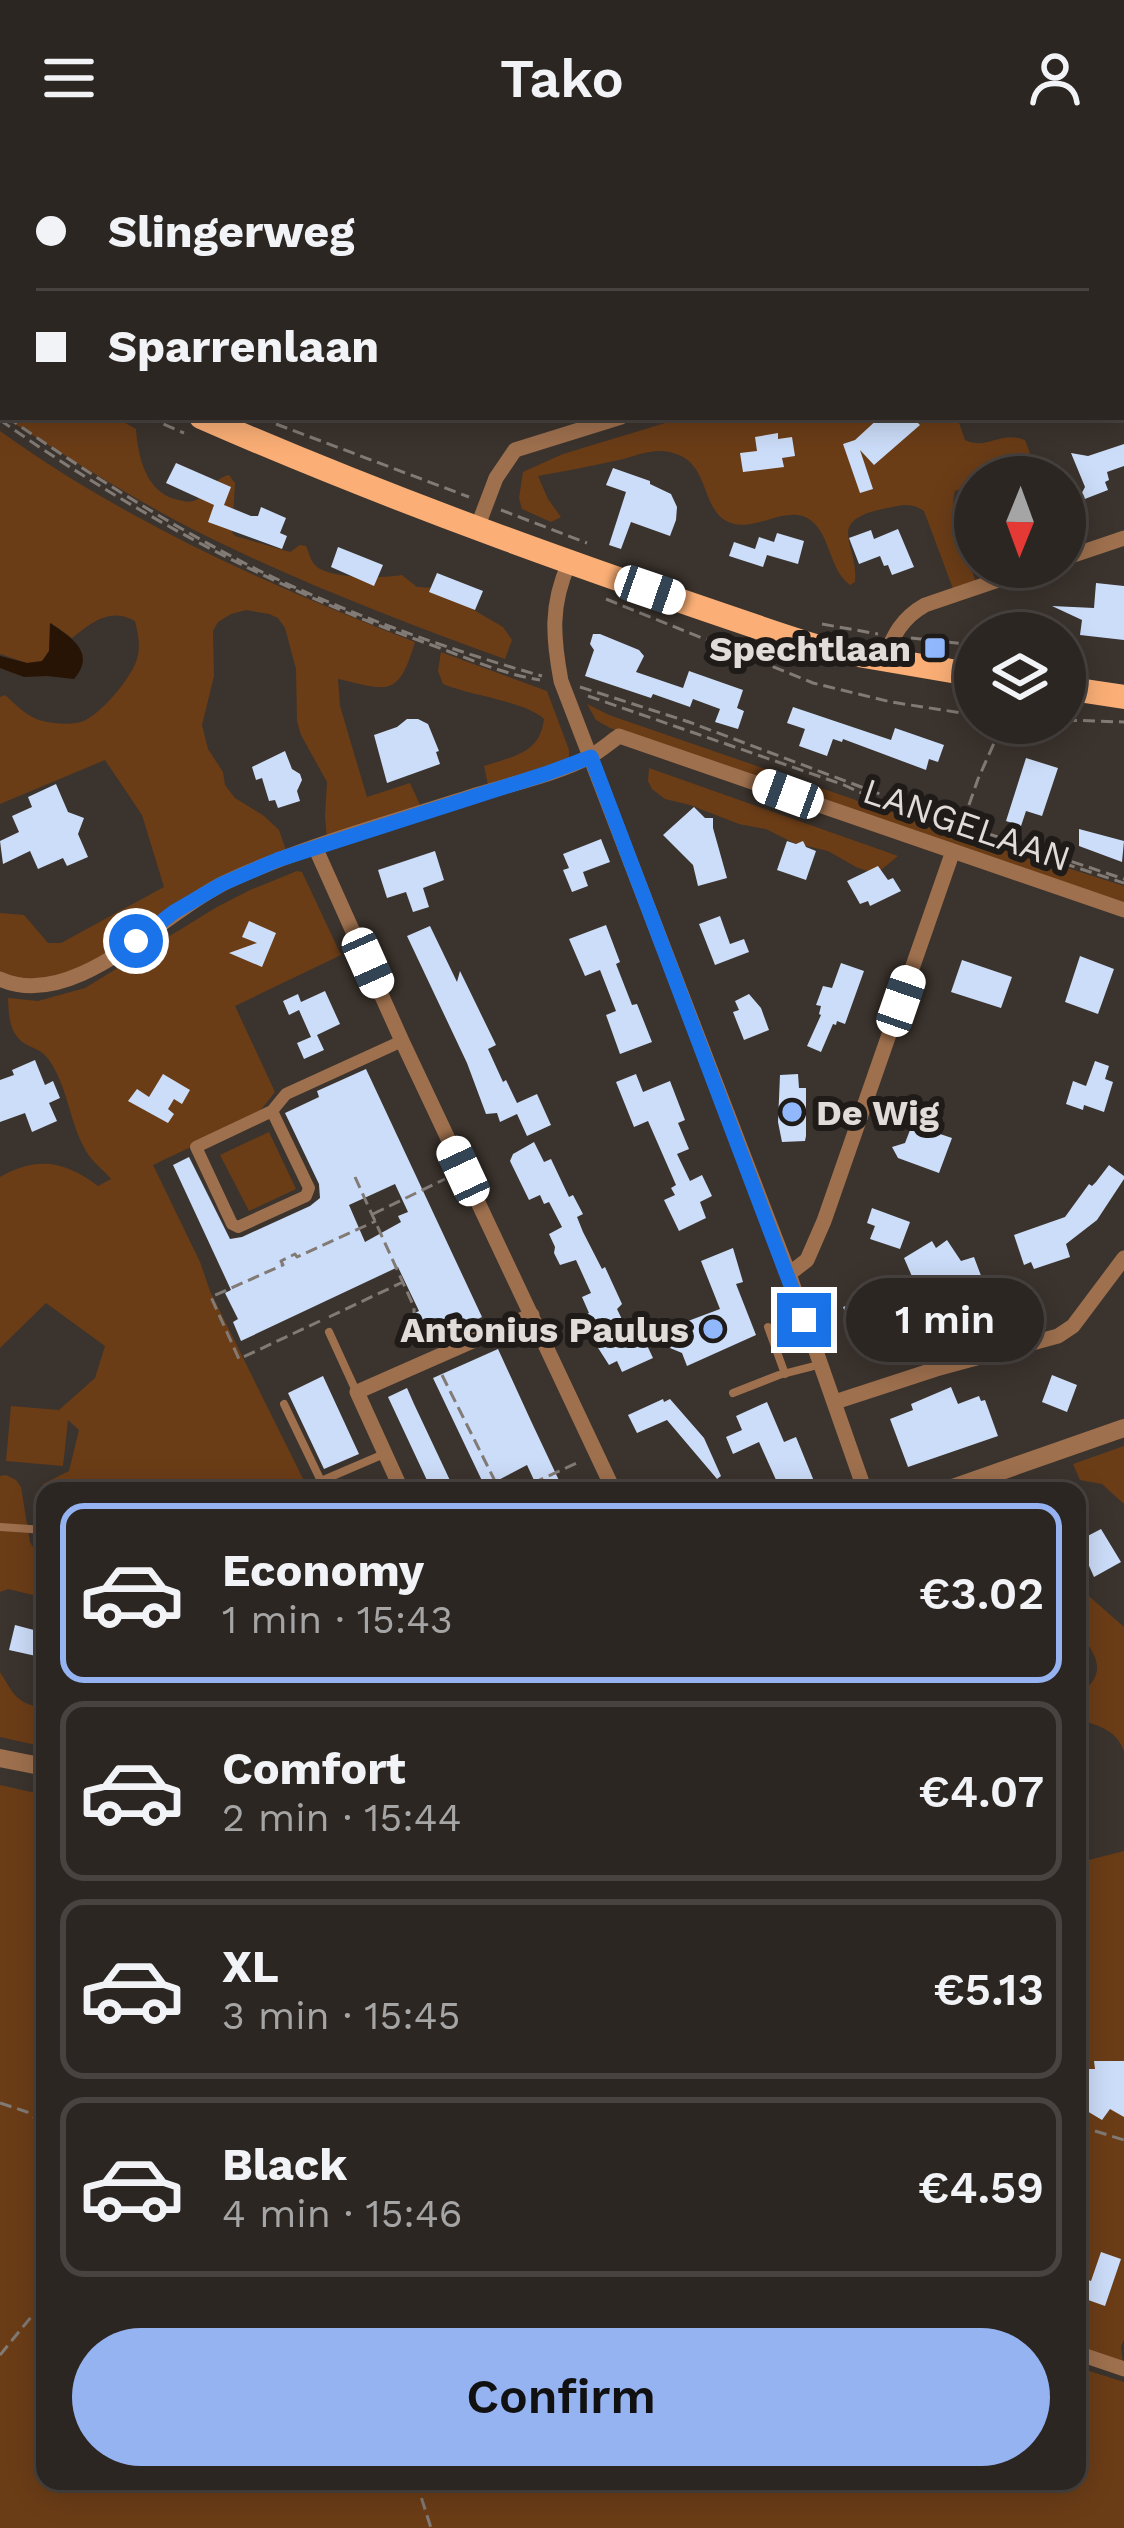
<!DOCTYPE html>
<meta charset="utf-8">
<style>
:root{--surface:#2c2622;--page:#342e2a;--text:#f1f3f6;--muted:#a6a5a5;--line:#484340;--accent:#95b2f1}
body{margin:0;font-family:"Work Sans",sans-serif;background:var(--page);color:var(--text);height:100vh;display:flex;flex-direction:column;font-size:45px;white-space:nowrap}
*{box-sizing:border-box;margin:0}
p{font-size:39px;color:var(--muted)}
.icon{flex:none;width:66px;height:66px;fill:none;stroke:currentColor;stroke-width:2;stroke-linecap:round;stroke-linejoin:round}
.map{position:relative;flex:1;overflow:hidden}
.sheet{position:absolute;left:36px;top:1326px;width:1050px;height:1008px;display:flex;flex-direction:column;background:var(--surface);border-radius:24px;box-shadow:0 6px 30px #0003,0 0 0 3px var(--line)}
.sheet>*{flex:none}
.guide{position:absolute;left:0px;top:0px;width:1125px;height:264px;box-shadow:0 6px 30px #0003,0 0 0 3px var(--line);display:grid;align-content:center;height:264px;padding:0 36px;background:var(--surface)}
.needle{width:78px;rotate:181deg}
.tools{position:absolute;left:954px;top:300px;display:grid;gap:24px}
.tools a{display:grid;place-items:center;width:132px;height:132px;border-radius:50%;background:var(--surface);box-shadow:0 6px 30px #0003,0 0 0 3px var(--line);font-size:60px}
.end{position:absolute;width:54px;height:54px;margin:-27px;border:15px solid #1a73e8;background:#fff;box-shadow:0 0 0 6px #fff}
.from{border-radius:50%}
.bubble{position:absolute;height:84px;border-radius:42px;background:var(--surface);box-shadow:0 6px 30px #0003,0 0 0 3px var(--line);font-size:39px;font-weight:600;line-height:84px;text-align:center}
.car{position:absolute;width:36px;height:72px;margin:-36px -18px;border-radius:15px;box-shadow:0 0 9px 3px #0007;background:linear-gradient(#fff 24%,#345 0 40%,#fff 0 76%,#345 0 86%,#fff 0)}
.guide b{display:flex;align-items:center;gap:42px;height:114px;font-size:45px}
.guide b+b{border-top:3px solid var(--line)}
.guide i{width:30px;height:30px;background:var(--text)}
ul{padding:21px 0 0;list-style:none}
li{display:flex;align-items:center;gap:36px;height:180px;margin:0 24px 18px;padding:0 12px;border:6px solid var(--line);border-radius:24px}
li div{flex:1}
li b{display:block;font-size:45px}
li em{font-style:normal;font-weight:600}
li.active{border-color:var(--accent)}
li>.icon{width:108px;height:108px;stroke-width:1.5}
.cta{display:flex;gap:24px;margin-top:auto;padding:24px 36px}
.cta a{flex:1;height:138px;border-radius:72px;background:var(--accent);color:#111;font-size:48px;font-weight:600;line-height:138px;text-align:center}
header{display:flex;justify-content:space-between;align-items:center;height:156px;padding:0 36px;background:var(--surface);font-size:54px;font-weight:600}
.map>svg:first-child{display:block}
.green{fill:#6b3d17}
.water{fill:#281404}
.building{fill:#ccddf9;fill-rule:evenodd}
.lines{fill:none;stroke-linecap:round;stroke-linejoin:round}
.path{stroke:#817a75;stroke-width:3;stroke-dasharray:12 6;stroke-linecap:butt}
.service{stroke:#9e704e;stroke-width:8}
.pedestrian{stroke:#9e704e;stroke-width:12}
.minor{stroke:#9e704e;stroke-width:15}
.tertiary{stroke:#9e704e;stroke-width:18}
.primary{stroke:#fbaf76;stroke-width:24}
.route{stroke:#1a73e8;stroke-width:15}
.poi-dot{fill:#91b8fd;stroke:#1f1b19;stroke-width:4.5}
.labels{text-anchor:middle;stroke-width:12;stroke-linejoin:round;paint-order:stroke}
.poi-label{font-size:36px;font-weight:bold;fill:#e2dcd9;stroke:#1f1b19;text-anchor:end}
.street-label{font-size:36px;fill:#e2dcd9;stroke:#1f1b19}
</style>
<header><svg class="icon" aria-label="menu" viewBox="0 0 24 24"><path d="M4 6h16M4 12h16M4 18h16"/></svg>Tako<svg class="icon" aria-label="person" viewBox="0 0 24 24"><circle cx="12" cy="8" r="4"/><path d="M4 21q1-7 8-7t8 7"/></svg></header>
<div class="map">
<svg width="1124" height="2372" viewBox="0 0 1124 2372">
<rect width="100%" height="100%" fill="#3b332d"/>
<path class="green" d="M4,261H115L136,273C138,301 146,338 179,344C187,346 191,347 198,343C211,335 213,323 229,319L235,327L232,376L235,380L290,396L300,389L306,390C309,396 310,403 314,408C326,424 385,422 402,419L417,431L436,432L503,471L512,484L505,503C400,465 296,425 196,375C130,341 67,301 4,261Z
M685,261H957L965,284C987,295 999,274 1025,284L1033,305L991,321H975V327L955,335C947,364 968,401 977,429L955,438L924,355C911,346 902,349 887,352C822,365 859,387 855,426L850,429C830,414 831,384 814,367C792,345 760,374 735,368C699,361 713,307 673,297C653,291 638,300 619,304C592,310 565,315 538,320L548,343L561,361L551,366L522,353L519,342L523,316L563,298Z
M0,275C125,365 271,431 415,486C398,543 388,534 338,523L340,550L367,641L410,627L421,651L327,685L325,660L327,626L301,579L297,565L296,513L285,472L278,462L269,458L246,454L231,458L218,466L213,475L214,520L202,569L208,593L223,616L225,629L235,642L264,660L279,674L288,700L71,822L0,823V757L24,759L48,787H61L164,731L142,659L105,604L0,648V541L5,539C16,549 28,562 43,565C55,568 70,569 81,566C100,560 132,521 137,503C141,490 138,477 135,465C110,451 92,466 72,482L51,467L49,495L42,506L27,507L0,498Z
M441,496L547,535L569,594V604L488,629L484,610C513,600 540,598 544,563C525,545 471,540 443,528L438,515Z
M587,548L609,559L873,650L1124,730V746L972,697L610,572L596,564Z
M649,612L898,700L876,718L856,711L828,695L794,687L766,673L739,668L690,649L665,643L652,633L648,625Z
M297,715L302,716L341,799L235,850L275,936L256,960L153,1009L200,1106L210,1135L309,1335H45V1362L43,1328L69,1315L79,1274L68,1264L63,1310L6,1305L11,1250L59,1254L95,1222L105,1190L46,1147L0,1192V1021C38,1000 64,1005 98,1030L111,1023C103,1013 93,1007 86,995C70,968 68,933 51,907C45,897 39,894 29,890C9,880 9,862 8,842L38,845L85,832L217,751L250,734Z
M269,976L296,1033L249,1055L220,999Z
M1124,1290V1348L1102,1328L1080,1324L1073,1308Z
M6,1319L16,1324L21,1331L30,1386L38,1400L45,1399V1442L8,1433L0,1436V1320Z
M1077,1409L1082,1434L1124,1471V1595C1116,1573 1097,1569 1077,1563V1539C1102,1524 1103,1506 1084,1484C1082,1482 1079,1480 1078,1477C1074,1468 1077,1422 1077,1409Z
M0,1516C15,1540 15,1546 45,1553V1591L0,1581Z
M0,1629L45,1639V2325H1077V2211L1124,2226V2372H0Z
M1124,1695V2184L1121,2190L1123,2208L1077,2192V1857L1081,1851L1077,1852V1707Z"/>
<path class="water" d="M50,467C71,481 97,497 74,523L47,520L24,521L0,512V500L27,507L42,505L49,495Z"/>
<path class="building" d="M880,261H912L920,269L874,309L860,294L873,333L860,337L843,288L855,284Z
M778,277V283L792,281L795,300L782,302L784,311L743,316L740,297L757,295L755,281Z
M1124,288V310L1107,316L1109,324L1105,326L1108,334L1077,346L1085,331L1071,297L1088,300Z
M176,307L231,331L224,349L251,360H258L261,351L286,362L280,377L287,380L282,393L208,366L214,349L166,327Z
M613,312L650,325V328L671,338L677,351L676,364L670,380L631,366L621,393L609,389L626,336L606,329Z
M898,373L914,411L892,419L888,409L884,410L880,400L859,408L849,382L871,374L874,383Z
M777,377L804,385L798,408L767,399L763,411L729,400L734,386L755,393L759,381L774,386Z
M338,391L383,409L374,430L331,411Z
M437,417L483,435L475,454L429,436Z
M1096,427L1124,430V484L1080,479L1082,464L1052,450L1094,452Z
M593,478H600L639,494L644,500L636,516L683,532L689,515L743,534L737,552L744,555L738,573L715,566L720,553L693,543L690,551L653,538L651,542L585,520L594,494L590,488Z
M793,551L891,584L895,572L944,589L938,606L929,603L926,614L843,583L842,586L833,583L827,600L799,590L805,573L787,567Z
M407,563H418L428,568L439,595L436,596L440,608L387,627L374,579L397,571Z
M285,595L292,613L300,618L302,624L297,635L300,645L278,652L275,644L269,645L262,622L256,624L252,611Z
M1026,602L1058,612L1042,660L1026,655L1021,670L1006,665Z
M56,628L68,656L84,662L78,678L88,701L67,710L63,702L38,713L30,695L3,708L0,685L19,676L12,660L32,651L28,641Z
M694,651L705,662H713V672L727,722L698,730L693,709L663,679Z
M1079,673L1124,685L1122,706L1079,690Z
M601,683L610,706L583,716L588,730L572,736L563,714L569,712L563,698Z
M787,685L796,688L803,685L806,691L816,695L806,724L777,714Z
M435,695L444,724L423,732L429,751L413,756L406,736L387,742L378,714Z
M878,710L888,724L893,722L901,735L870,750L868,745L860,748L847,725Z
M720,760L730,788L744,783L749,796L715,809L699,768Z
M249,765L276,777L262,811L229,797L257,787L242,781Z
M606,769L620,806L616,808L632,849L637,848L652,886L620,898L606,859L616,855L600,814L585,820L569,783Z
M430,770L457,826L460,815L496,889L488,893L503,926L506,924L517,947L537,938L551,969L527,980L517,958L500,966L497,957L486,958L467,907L407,780Z
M1080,800L1114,813L1098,858L1065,846Z
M962,804L1012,821L1001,852L951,836Z
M841,807L864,815L845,868L837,865L836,869L833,868L821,896L807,890L821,859L819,858L821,850L816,849L823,830L832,832Z
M325,835L340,868L317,879L324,894L304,903L297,887L311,881L299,854L289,859L283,845L298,838L301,846Z
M749,838L761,852L769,874L744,884L733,856L739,854L735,845Z
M35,904L45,929L53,925L60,942L49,947L57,965L32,976L25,957L0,966V924L14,919L12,914Z
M1095,905L1109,910L1105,923L1113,926L1104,956L1084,949L1083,954L1066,948L1073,925L1086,930Z
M366,913L482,1161L429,1186L415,1157L419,1155L398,1111L241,1185L233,1166L238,1163L225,1137L231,1134L173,1009L189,1001L230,1083L242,1081L310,1050L320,1042L319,1028L285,957L319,941L317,935ZM395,1028L408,1056L398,1060L401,1066L365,1086L349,1049Z
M163,918L190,934L182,948L174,943L168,953L174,958L168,967L128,945L137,933L149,941Z
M636,918L643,936L670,925L685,964L678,967L689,993L677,998L690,1025L702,1019L712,1040L700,1046L706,1062L679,1075L664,1044L675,1039L671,1032L676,1029L648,965L634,971L616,926Z
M798,918L799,932H806V980L805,985L782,986L778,966L780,919Z
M917,956L944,965L940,978L952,982L939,1017L898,1002L892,991L905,987Z
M534,986L544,1006L551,1003L569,1041L573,1039L583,1058L577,1061L583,1076L602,1113L605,1111L622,1148L617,1153L634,1188L645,1185L653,1202L622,1216L617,1205L609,1209L579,1162L589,1157L582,1141L591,1137L576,1104L560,1109L554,1097L555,1091L549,1078L562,1071L549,1046L544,1048L540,1039L529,1044L510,1005L513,998Z
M1109,1009L1124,1020V1023L1097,1064L1066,1088L1070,1101L1034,1113L1031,1106L1024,1109L1014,1079L1065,1061L1089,1028L1092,1030L1096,1026Z
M872,1052L910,1066L900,1093L870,1083L875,1070L867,1067Z
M947,1084L961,1105L974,1101L986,1133L952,1144L950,1141L943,1143L940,1140L934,1119L914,1125L904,1102L932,1085L936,1092Z
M733,1092L743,1126L736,1128L756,1179L687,1210L682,1197L670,1192L675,1179L672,1171L720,1153L701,1105Z
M868,1141L881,1177L853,1187L844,1165L848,1164L843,1151Z
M498,1193L531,1265L564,1335H539L527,1309L485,1331L433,1222Z
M1052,1219L1077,1229L1067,1256L1042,1246Z
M323,1220L359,1298L324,1313L288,1237Z
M951,1231L958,1248L979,1240L981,1245L985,1244L998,1280L908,1311L890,1263L913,1254L911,1248Z
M407,1232L414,1248L455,1335H432L388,1241Z
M663,1243L664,1246L670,1243L704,1282L721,1320L717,1323L667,1264L637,1277L628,1259Z
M767,1246L784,1286L796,1281L818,1335H781L759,1286L733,1298L726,1281L742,1274L736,1260Z
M1101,1373L1121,1406L1094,1421L1078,1385Z
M15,1469L45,1477V1502L9,1494Z
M1094,1905H1124V1961L1110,1953L1102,1964L1077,1949V1913H1095Z
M1101,2096L1121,2103L1105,2150L1077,2140V2120L1091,2125Z"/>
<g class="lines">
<path class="path" d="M0,110L3,112
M0,163L3,166
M0,256L3,258
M7,261C87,317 171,370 258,414C348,458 446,493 542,520
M147,261L184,277
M0,264C132,357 274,433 426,487C463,500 501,518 540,524
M276,268L469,341
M501,354L587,387
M606,443L813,527L891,546L975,559
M822,468L878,478
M911,482L975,489
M580,531L689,566L962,669L1124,723
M588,540L844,629L896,653L1124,727
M1065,564L1124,566
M963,666L978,623L1003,567
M355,1021L414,1151V1160L427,1188
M373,1058L445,1023
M329,1161L403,1126
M320,1165L239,1203L211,1141L283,1109L281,1105L295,1098L297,1101L376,1065
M442,1219L500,1335
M516,1335L579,1306
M0,1947L27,1956L45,1969
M1095,1975L1124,1984
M0,2199L45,2144
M416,2325L431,2372"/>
<path class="service" d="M768,1171L785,1218
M329,1176L356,1235
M733,1237L779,1219L818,1209
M284,1248L321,1325L384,1298
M0,1371L45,1374"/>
<path class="pedestrian" d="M272,955L309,1032L306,1040L238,1071L232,1068L196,991L272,955L286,938L402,885"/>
<path class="minor" d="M518,3L526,0
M1122,96L1124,95
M477,372L496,322L515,294L621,261
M1065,402L1124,382
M569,407C550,449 553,482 561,525L789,1118L865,1335
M884,504C893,479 902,462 925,449L1037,411
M315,691L402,885L614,1335
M0,823C74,857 163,756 226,726C306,689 393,666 476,639C514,627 554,619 589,601C599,596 609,587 619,580L1124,754
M789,1118L807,1104L824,1065L953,695
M835,1246L936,1213L1058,1180L1073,1170L1124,1102
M402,1335L357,1236L532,1159
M1077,2197L1124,2213"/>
<path class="tertiary" d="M944,1335L1124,1272
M0,1602L45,1611"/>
<path class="primary" d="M0,136L3,139
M201,261C397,347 599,418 802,486L829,494L975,519
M1065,532L1124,541"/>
</g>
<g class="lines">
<path class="route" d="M136,785L174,756L222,728L277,704L545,618L591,601L804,1164"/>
</g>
<g class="poi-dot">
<rect x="923" y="480" width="24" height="24" rx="6"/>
<circle cx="792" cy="956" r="12"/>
<circle cx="713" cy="1173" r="12"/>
</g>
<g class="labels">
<g class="poi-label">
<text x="911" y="505">Spechtlaan</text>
<text x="816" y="969" text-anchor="start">De Wig</text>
<text x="689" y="1186">Antonius Paulus</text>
</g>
<g class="street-label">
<text transform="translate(967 668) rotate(19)" y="13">LANGELAAN</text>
</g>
</g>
</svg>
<div class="tools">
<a><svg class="needle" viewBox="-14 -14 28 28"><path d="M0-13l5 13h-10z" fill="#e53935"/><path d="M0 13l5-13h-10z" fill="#a6a5a5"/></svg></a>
<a><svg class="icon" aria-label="layers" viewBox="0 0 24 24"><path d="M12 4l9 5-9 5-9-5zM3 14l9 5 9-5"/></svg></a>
</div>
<i class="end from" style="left:136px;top:785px"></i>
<i class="end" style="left:804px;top:1164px"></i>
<div class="bubble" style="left:846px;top:1122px;width:198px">1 min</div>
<i class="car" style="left:650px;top:434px;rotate:109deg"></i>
<i class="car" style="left:788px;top:638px;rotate:290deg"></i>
<i class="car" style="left:368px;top:807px;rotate:156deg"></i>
<i class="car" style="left:901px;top:845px;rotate:19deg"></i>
<i class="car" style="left:463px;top:1015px;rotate:335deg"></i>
<div class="guide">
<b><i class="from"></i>Slingerweg</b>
<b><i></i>Sparrenlaan</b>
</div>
<section class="sheet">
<ul>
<li class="active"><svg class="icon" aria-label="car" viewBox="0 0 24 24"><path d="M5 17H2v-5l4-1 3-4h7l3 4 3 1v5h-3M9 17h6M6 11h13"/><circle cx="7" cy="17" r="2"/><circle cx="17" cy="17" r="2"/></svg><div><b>Economy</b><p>1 min · 15:43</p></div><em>€3.02</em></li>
<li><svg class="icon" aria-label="car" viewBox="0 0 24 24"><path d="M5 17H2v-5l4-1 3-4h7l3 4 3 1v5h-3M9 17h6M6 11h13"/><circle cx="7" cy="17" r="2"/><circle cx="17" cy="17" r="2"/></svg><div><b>Comfort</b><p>2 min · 15:44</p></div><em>€4.07</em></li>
<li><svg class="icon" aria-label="car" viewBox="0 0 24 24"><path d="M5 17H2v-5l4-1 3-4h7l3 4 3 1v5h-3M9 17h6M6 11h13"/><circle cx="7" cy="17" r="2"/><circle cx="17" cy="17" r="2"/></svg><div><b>XL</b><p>3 min · 15:45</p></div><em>€5.13</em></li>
<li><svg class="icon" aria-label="car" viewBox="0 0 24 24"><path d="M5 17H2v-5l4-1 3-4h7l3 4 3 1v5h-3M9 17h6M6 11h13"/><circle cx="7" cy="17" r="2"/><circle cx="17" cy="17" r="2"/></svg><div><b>Black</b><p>4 min · 15:46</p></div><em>€4.59</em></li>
</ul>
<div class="cta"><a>Confirm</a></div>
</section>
</div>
